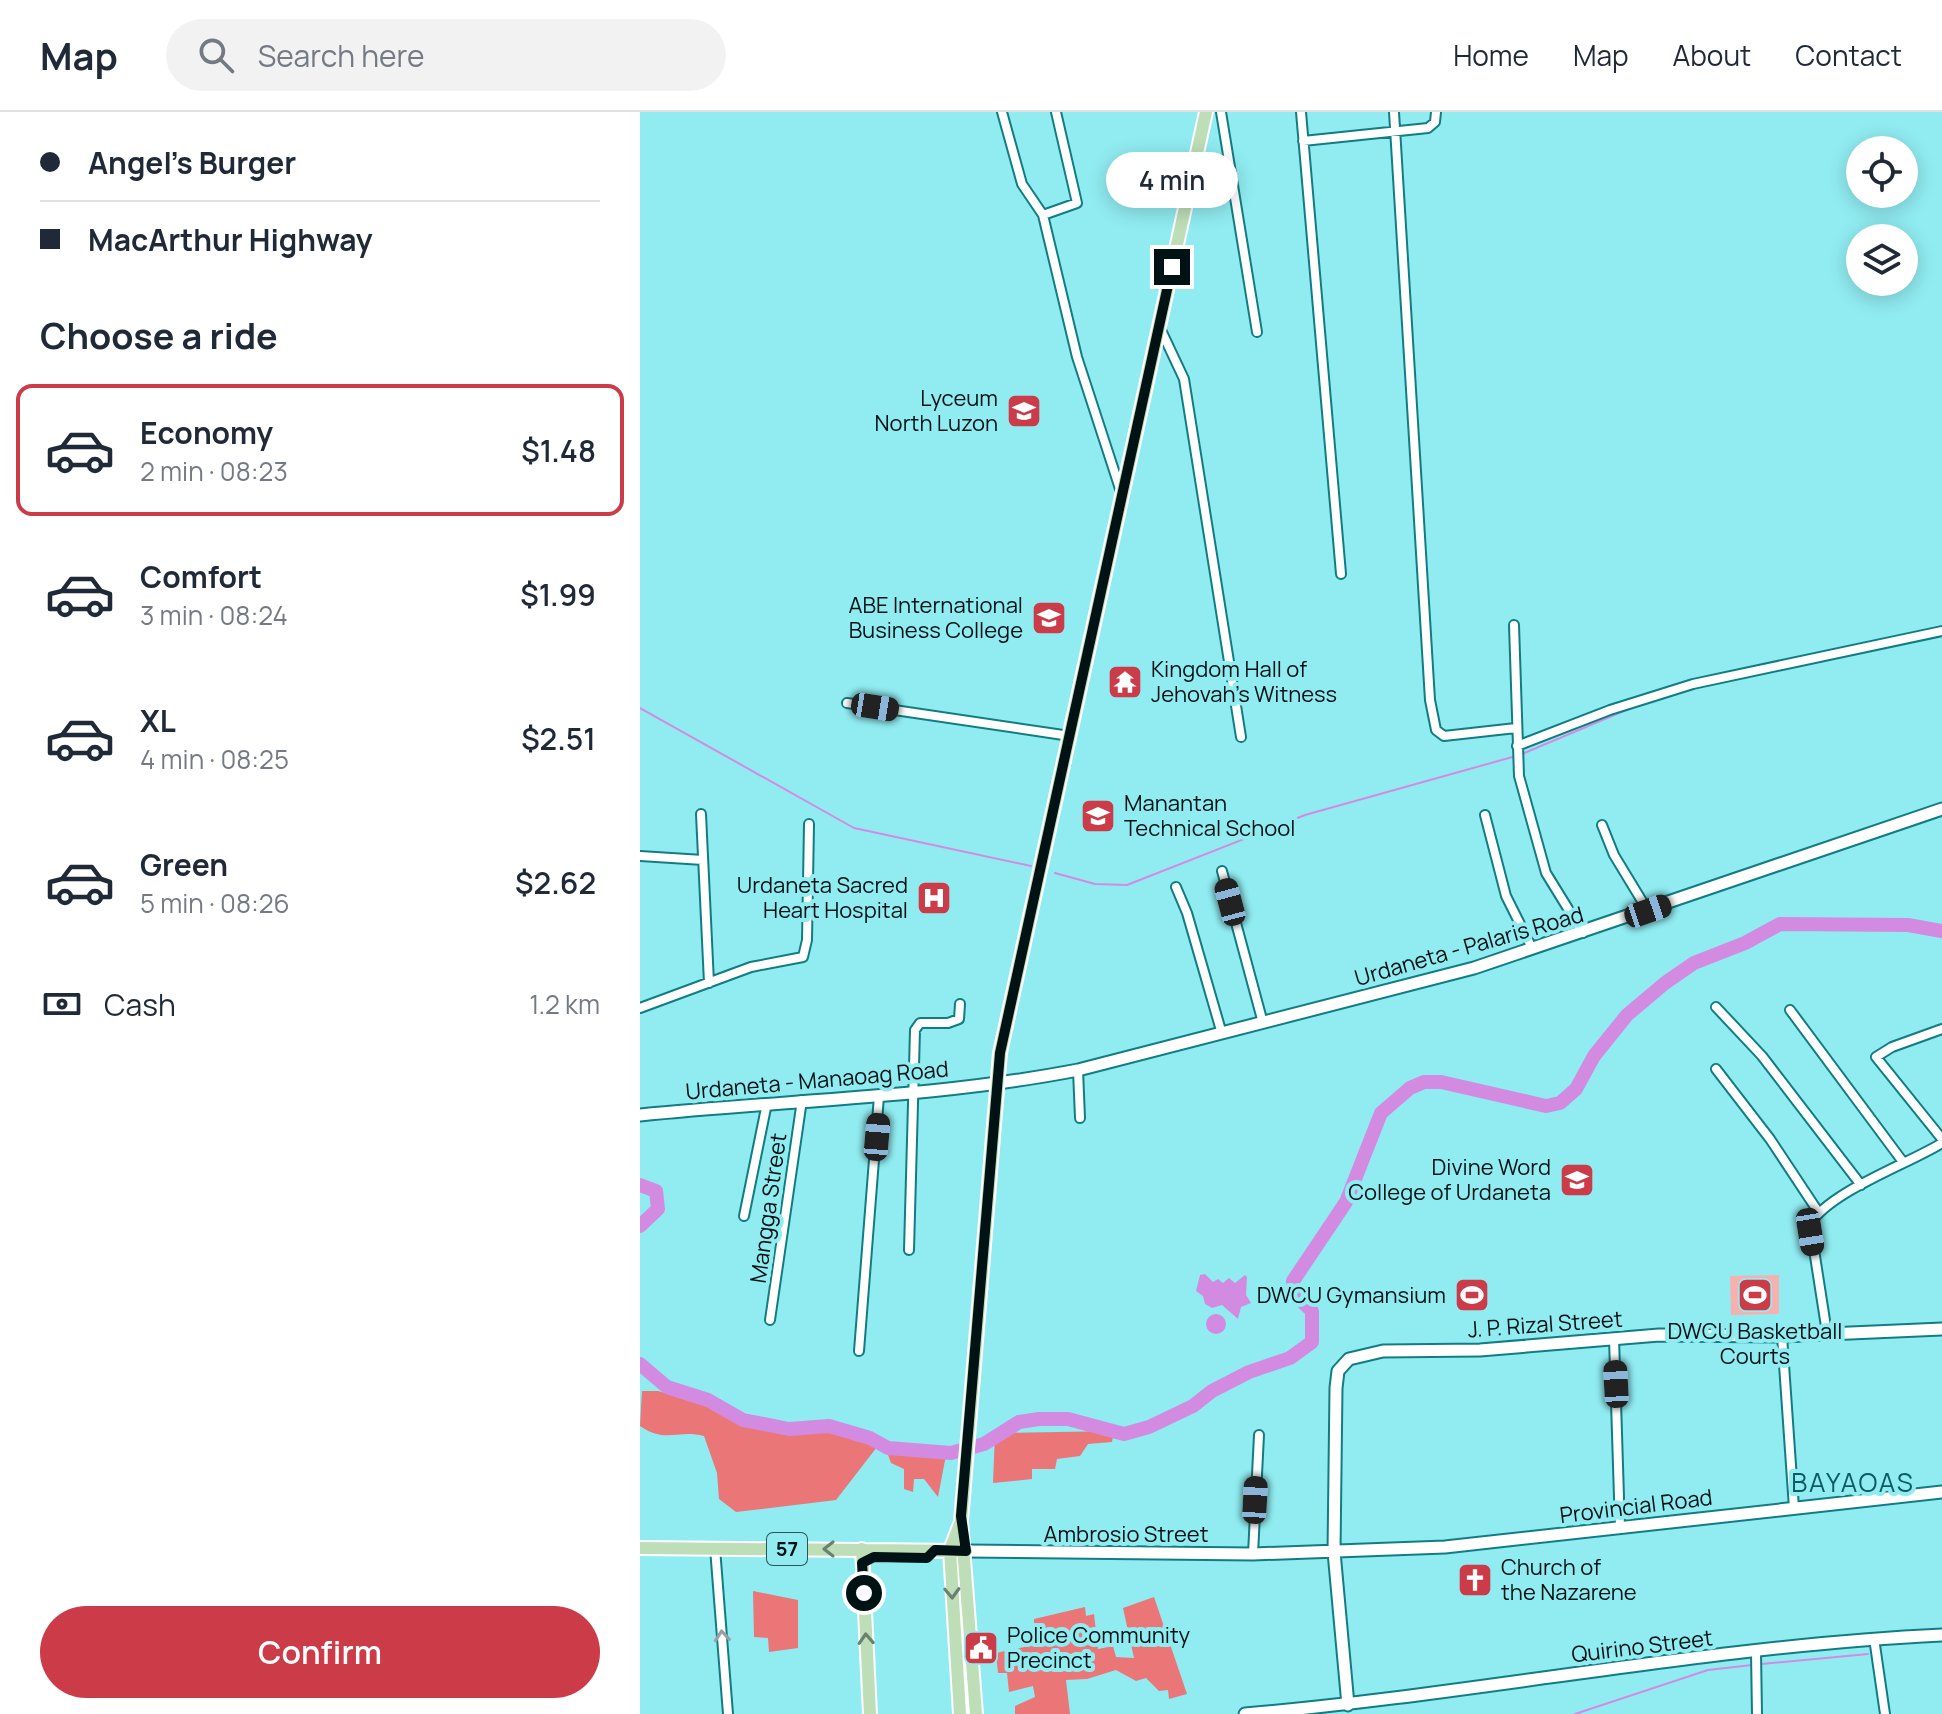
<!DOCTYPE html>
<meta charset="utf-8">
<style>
:root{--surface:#fff;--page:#f2f2f3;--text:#1f2937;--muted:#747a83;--line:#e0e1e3;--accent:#cb3b48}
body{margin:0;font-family:Manrope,sans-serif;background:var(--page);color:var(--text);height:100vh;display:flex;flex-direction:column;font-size:30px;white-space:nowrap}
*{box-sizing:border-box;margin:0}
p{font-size:26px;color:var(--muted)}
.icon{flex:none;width:44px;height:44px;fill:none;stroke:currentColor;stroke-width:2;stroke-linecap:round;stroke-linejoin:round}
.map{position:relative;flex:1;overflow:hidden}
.details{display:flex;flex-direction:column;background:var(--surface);width:640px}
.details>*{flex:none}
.banner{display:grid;align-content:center;height:176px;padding:0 40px;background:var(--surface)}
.tools{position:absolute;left:1206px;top:24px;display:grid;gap:16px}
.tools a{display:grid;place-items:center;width:72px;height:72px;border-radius:50%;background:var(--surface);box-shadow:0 4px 20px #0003;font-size:40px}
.end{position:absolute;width:36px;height:36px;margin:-18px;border:10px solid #011214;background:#fff;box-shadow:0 0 0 4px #fff}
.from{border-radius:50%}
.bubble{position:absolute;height:56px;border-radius:28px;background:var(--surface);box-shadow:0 4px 20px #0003;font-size:26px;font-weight:600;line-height:56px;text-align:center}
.car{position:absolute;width:24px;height:48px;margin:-24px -12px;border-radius:10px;box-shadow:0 0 6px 2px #0007;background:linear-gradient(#222 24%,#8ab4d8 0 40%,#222 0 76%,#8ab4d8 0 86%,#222 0)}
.banner b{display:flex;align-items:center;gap:28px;height:76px;font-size:30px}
.banner b+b{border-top:2px solid var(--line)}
.banner i{width:20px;height:20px;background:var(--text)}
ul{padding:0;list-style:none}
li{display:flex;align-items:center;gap:24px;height:132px;margin:0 16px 12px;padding:0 24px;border:4px solid transparent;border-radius:16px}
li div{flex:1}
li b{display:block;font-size:30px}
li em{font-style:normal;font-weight:600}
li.current{border-color:var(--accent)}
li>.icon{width:72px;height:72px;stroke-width:1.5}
h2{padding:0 40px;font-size:36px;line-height:96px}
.pay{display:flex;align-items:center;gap:20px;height:88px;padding:0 40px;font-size:30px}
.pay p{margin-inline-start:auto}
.primary-button{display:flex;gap:16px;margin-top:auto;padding:16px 40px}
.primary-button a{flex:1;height:92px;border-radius:48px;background:var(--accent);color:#fff;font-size:32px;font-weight:600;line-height:92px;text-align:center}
header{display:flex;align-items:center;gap:48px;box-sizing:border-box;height:112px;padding:0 40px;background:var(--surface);border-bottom:2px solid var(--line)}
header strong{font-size:38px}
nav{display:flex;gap:44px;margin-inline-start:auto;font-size:28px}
.search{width:560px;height:72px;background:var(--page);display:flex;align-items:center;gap:20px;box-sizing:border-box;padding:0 28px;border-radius:44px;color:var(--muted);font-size:30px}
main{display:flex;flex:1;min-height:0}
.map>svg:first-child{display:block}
.green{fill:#f6b1af}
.forest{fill:#ea7678}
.water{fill:#d38be2}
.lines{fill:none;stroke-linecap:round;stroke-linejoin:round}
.stream{stroke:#d38be2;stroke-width:2}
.river{stroke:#d38be2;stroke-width:14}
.street-casing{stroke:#117d83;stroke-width:12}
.secondary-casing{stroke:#117d83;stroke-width:15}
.primary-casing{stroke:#fff;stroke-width:16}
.street{stroke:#fff;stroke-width:8}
.secondary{stroke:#fff;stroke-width:11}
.primary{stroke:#bedeb8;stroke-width:12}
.oneway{stroke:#69826e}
.oneway2{stroke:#99a0a1}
.route{stroke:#011214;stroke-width:10}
.labels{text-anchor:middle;stroke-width:8;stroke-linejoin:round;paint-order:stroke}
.shield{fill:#90ecf1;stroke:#2c5356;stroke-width:2}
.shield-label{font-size:20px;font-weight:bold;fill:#011214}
.poi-label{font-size:22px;fill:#011214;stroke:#90ecf1;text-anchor:end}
.street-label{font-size:22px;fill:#011214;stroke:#90ecf1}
.quarter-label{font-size:26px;letter-spacing:2px;fill:#0b5c60;stroke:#90ecf1}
</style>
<header>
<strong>Map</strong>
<div class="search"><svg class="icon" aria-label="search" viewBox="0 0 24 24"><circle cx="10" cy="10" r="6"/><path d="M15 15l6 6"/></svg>Search here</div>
<nav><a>Home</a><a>Map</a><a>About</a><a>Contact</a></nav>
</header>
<main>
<section class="details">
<div class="banner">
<b><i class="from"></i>Angel's Burger</b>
<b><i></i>MacArthur Highway</b>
</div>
<h2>Choose a ride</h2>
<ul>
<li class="current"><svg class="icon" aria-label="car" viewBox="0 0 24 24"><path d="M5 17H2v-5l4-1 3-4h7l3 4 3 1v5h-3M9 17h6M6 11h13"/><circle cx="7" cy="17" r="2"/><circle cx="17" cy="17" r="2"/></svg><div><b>Economy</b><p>2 min · 08:23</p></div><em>$1.48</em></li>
<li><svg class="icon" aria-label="car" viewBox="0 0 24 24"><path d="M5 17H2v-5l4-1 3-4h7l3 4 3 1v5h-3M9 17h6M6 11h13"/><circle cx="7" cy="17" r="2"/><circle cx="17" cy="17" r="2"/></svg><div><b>Comfort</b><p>3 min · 08:24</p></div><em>$1.99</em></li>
<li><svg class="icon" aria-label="car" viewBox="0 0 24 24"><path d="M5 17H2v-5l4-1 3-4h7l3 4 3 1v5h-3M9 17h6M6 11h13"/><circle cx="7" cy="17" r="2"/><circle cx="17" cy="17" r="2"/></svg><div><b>XL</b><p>4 min · 08:25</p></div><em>$2.51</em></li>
<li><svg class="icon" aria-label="car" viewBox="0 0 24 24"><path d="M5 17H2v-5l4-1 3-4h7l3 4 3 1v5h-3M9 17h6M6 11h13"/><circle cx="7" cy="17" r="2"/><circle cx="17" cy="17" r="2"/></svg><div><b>Green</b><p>5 min · 08:26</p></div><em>$2.62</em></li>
</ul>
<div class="pay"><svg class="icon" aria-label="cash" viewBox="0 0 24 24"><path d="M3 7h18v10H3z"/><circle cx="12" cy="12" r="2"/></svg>Cash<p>1.2 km</p></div>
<div class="primary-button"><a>Confirm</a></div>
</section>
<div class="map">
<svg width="1302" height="1602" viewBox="0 0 1302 1602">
<rect width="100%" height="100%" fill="#90ecf1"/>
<path class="green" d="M1139,1163V1202L1091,1203L1090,1164Z"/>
<path class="forest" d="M2,1279H18L73,1293L95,1307L132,1315L198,1319L237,1335L196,1388L96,1400L79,1387L77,1361L64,1324C38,1317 26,1332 0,1314Z
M474,1319L472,1330L448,1332L440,1344L417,1347L415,1357H392V1367L353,1371L355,1321Z
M247,1340L306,1343L298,1385L284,1367H274L273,1380L264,1377V1357L251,1351Z
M113,1479L158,1488V1536L129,1540L128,1526L114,1525Z
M514,1485L547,1582L529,1587L528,1578L519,1579L506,1566L496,1569L476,1558L447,1567L426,1568L430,1602H375V1594L395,1585L393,1574L369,1580L367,1561H358L356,1541L394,1533V1507L445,1495L446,1504L454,1502L458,1537L473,1534L476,1545L494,1546L483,1496Z"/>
<path class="water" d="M565,1162L573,1170L578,1167L583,1171L589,1166L595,1171L605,1163L607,1165L606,1183L611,1191L601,1195L598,1207L582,1193L572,1196L565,1192L563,1184L556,1179L560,1163Z
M566 1212a10 10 0 1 1 20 0a10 10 0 1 1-20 0Z"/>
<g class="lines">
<path class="stream" d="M1104,565L1144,557
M0,596L214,716L391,754
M882,642L998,593
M415,761L455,772L487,773L665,703L876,644
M1121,1552L1228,1542
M935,1602L1068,1558L1112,1553"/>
<path class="river" d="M0,1073L16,1079L18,1097L0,1114
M0,1252L27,1275L68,1288L103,1308L149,1317L189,1314L230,1326L248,1336L311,1341L344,1332L379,1310L399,1307H428L484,1322L509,1315L553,1294L572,1279L609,1260L650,1246L672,1230V1199L654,1182L653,1169L706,1090L741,1001L770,976L784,970H801L906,994L920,991L936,977L954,944L987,903L1025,871L1054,851L1105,831L1140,812L1268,813L1302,819"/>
<g class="street-casing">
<path id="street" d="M362,0L382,72L403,103
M416,0L437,91L403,103L437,245L482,383
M581,0L617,220
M661,0L701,462
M754,0L790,588L796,618L804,624L876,616
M663,29L788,16L795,10L796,0
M520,216L544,267L601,625
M874,513L879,664L906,761L943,821
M207,591L430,624
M877,634L970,598L1053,572L1302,519
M61,702L69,871
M845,703L866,784L892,836
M962,713L974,743L1008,799
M0,744L63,748
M582,759L623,911
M536,775L547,801L582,922
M1076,895L1122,944L1221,1073
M0,896L111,855L163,845L167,828L169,712
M1150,898L1263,1050
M1302,917L1252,935L1236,945L1302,1027
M1076,957L1130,1027L1179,1101
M438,958L440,1006
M104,1104L127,991
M269,1138L275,918L280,911H308L319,907L320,892
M130,1208L162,988
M1187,1221L1170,1112C1191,1079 1268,1052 1302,1031
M1142,1224L1154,1396
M974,1226L980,1417
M219,1239L239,984
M75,1436L88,1602
M613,1442L619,1323
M1234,1526L1245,1602
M1116,1541L1117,1602"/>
</g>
<g class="secondary-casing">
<path id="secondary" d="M0,1003C146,988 293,986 438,958L834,856L1302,697
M326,1439L613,1442L805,1435L1302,1380
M708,1593L694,1440L696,1276L698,1259L709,1247L743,1239L840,1238L1019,1223L1142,1224L1302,1217
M605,1602C837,1582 1068,1534 1302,1523"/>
</g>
<g class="primary-casing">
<path id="primary" d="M320,1412L310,1438L320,1602
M0,1436L326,1439
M222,1437L230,1602
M336,1602L321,1409L360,941L566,0"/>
</g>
<use href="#street" class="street"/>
<use href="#secondary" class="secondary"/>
<use href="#primary" class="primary"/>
</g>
<defs><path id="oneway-chevron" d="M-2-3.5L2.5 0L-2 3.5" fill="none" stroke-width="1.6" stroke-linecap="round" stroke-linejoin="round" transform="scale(2)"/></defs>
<g class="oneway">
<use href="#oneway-chevron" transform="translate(189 1437) rotate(-180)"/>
<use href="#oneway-chevron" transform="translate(312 1481) rotate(88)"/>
<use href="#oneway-chevron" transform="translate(226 1527) rotate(-93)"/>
</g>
<use class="oneway2" href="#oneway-chevron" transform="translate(82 1524) rotate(-95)"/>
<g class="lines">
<path class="route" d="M224,1481L222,1451L234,1445L287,1446L295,1438L326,1439L321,1404L360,941L532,155"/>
</g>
<defs>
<g id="university-square" transform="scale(1.8)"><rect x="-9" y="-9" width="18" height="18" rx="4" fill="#cb3b48" stroke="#90ecf1"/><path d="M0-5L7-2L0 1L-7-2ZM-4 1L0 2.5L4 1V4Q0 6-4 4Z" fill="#fff"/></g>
<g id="temple-square" transform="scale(1.8)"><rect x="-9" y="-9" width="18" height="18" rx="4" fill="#cb3b48" stroke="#90ecf1"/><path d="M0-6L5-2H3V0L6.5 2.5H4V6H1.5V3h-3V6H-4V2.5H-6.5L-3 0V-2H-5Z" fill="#fff"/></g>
<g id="hospital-square" transform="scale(1.8)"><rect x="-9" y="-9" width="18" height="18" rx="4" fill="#cb3b48" stroke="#90ecf1"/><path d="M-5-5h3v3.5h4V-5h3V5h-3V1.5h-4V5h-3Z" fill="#fff"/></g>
<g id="stadium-square" transform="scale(1.8)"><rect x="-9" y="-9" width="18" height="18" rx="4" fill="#cb3b48" stroke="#90ecf1"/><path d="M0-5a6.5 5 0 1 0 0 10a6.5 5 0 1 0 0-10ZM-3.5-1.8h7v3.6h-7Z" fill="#fff"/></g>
<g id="church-square" transform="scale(1.8)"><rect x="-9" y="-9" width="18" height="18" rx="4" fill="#cb3b48" stroke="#90ecf1"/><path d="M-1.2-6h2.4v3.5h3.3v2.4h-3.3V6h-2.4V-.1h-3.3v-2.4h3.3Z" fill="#fff"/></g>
<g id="civic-square" transform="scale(1.8)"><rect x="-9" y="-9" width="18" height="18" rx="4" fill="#cb3b48" stroke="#90ecf1"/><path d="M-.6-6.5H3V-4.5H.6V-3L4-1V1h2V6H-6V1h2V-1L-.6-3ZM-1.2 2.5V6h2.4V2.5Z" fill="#fff"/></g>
</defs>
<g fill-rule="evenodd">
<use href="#university-square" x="384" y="299"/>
<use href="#university-square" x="409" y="506"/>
<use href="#temple-square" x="485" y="570"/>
<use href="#university-square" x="458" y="704"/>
<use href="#hospital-square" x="294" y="786"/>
<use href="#university-square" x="937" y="1068"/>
<use href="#stadium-square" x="832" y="1183"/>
<use href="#stadium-square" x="1115" y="1183"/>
<use href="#church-square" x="835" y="1468"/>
<use href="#civic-square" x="341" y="1536"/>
</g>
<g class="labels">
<rect class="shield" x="127" y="1421" width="40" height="32" rx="6"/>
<g class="shield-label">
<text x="147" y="1444">57</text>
</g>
<g class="poi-label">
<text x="358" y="294">Lyceum<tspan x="358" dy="25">North Luzon</tspan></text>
<text x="383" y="501">ABE International<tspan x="383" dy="25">Business College</tspan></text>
<text x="511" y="565" text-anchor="start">Kingdom Hall of<tspan x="511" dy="25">Jehovah's Witness</tspan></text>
<text x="484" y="699" text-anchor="start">Manantan<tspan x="484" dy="25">Technical School</tspan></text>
<text x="268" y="781">Urdaneta Sacred<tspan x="268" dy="25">Heart Hospital</tspan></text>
<text x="911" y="1063">Divine Word<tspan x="911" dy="25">College of Urdaneta</tspan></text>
<text x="806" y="1191">DWCU Gymansium</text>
<text x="1115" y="1227" text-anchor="middle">DWCU Basketball<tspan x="1115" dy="25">Courts</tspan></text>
<text x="861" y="1463" text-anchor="start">Church of<tspan x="861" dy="25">the Nazarene</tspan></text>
<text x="367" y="1531" text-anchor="start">Police Community<tspan x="367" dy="25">Precinct</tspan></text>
</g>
<g class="street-label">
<text transform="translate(829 834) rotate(-16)" y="8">Urdaneta - Palaris Road</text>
<text transform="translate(177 968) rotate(-5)" y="8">Urdaneta - Manaoag Road</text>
<text transform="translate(128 1096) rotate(-82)" y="8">Mangga Street</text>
<text transform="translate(905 1212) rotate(-4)" y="8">J. P. Rizal Street</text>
<text transform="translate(996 1394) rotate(-7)" y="8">Provincial Road</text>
<text x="486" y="1430">Ambrosio Street</text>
<text transform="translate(1002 1534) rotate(-7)" y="8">Quirino Street</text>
</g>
<g class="quarter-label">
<text x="1213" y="1380">BAYAOAS</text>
</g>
</g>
</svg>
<div class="tools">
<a><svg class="icon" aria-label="locate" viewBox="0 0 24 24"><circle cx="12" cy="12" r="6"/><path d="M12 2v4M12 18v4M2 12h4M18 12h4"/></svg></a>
<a><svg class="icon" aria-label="layers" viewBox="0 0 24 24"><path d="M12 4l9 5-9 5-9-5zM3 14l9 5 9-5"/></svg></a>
</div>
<i class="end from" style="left:224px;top:1481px"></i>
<i class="end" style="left:532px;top:155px"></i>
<div class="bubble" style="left:466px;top:40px;width:132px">4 min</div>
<i class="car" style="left:235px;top:595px;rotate:99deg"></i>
<i class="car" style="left:590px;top:790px;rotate:345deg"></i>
<i class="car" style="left:1008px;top:799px;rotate:71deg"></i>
<i class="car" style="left:237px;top:1025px;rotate:5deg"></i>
<i class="car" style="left:1170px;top:1120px;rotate:171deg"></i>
<i class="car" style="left:976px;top:1272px;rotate:357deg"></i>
<i class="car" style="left:615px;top:1388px;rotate:3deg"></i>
</div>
</main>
